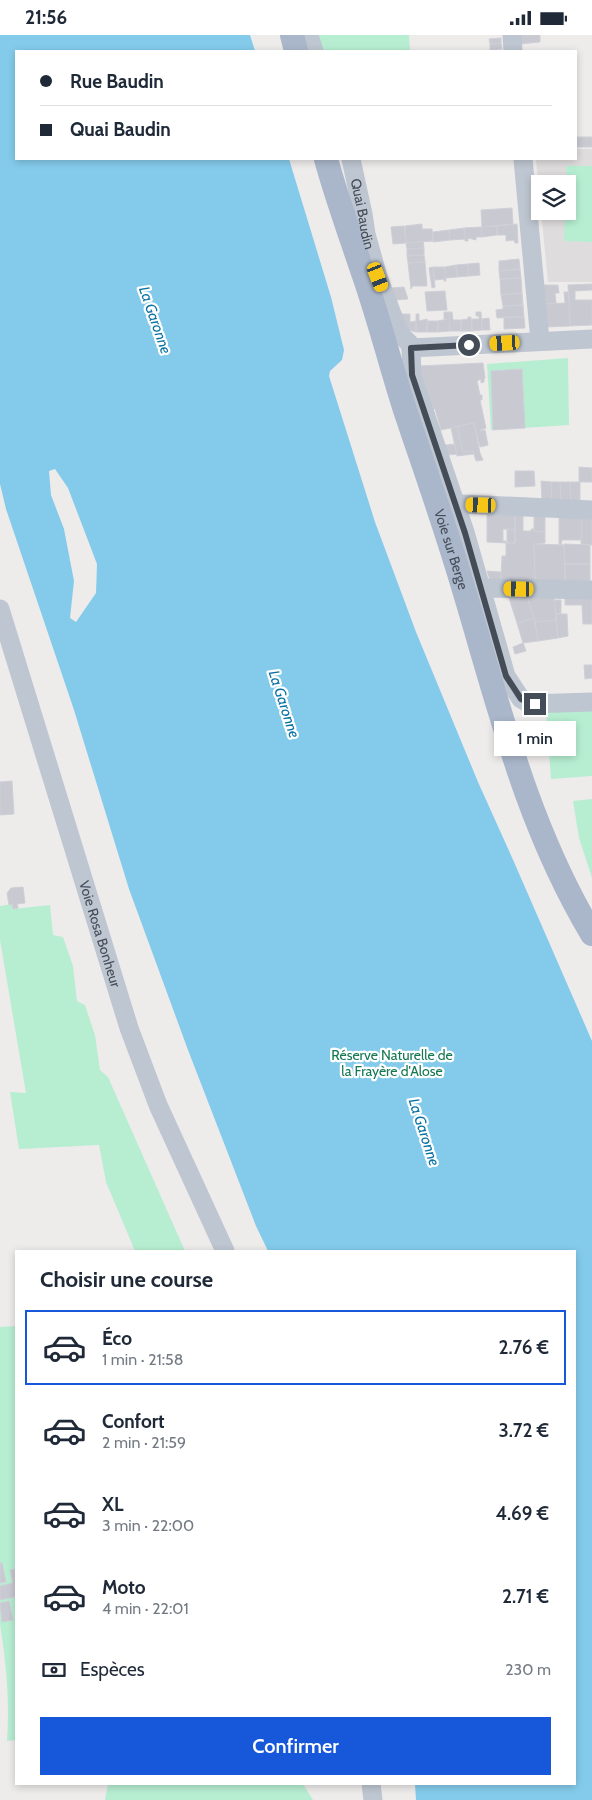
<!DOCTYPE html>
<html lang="fr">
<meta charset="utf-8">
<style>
:root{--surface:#fff;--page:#f2f2f3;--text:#1f2937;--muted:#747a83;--line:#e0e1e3;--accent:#1758db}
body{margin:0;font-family:Cabin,sans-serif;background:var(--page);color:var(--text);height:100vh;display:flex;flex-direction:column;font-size:19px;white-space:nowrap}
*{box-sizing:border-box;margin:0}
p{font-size:16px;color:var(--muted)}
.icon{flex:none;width:28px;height:28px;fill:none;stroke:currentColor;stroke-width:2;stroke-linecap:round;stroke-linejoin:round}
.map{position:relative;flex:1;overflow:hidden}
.drawer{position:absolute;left:15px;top:1215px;width:561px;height:535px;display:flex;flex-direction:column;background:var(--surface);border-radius:0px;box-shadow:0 2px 8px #0003}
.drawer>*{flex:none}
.guide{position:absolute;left:15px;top:15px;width:562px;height:110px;border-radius:0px;box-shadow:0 2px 8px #0003;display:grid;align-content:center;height:110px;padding:0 25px;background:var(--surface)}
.fabs{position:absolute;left:531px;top:140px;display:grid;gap:10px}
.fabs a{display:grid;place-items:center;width:45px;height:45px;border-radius:0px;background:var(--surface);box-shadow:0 2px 8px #0003;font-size:25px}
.end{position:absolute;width:22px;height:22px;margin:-11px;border:6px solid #444c58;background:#fff;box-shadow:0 0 0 2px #fff}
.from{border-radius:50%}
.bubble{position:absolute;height:35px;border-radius:0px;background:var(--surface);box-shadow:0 2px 8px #0003;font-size:16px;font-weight:600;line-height:35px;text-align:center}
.car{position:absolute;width:15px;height:30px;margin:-15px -8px;border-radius:6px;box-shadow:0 0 4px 1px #0007;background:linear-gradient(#f5c518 24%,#345 0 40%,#f5c518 0 76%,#345 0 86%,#f5c518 0)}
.guide b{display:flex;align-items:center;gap:18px;height:48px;font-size:19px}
.guide b+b{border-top:1px solid var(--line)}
.guide i{width:12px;height:12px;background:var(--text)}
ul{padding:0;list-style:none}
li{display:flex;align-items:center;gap:15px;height:75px;margin:0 10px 8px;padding:0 15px;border:2px solid transparent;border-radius:0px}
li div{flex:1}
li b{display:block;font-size:19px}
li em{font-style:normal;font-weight:600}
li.on{border-color:var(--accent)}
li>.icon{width:45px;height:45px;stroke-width:1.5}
h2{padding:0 25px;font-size:22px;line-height:60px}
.pay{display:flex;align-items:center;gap:12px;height:55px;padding:0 25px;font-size:19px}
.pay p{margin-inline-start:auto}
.action{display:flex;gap:10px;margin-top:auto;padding:10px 25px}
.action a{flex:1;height:58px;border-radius:0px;background:var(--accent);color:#fff;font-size:20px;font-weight:600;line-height:58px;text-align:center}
.status{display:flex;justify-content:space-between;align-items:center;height:35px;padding:0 25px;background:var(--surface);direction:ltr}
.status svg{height:14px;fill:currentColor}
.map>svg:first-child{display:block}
.education{fill:#dfdcdd}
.green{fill:#b7eed2}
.water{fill:#84cbeb;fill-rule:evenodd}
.building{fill:#c8c9d1;stroke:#cfd0d7}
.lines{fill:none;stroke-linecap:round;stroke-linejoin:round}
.minor{stroke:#bec6d1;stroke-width:19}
.major{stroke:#aab7cb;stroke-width:24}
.route{stroke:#444c58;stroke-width:6}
.labels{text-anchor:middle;stroke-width:4.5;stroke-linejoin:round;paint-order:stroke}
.street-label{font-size:14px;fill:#444c58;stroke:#fff}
.park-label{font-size:14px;fill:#157852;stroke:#fff}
.water-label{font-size:15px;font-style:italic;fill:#0b73a4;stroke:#fff}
</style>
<div class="status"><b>21:56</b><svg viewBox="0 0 49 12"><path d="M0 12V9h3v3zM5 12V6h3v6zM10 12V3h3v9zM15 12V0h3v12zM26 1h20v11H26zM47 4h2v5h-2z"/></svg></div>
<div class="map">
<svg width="592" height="1765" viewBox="0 0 592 1765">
<rect width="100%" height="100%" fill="#eeebeb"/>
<path class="education" d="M576,114H592V247H548L541,176H568V149H540V166L536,124H576Z"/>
<path class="green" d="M319,0H409L410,16H323Z
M566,131H592V207L564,206L565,176H568Z
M568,323L569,390L491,395L487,329Z
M592,674V741L551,744L546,677Z
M592,764V843L579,803L573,766Z
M12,869L13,874L50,870L53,900L63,902L73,931L77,966L85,970L95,1000L100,1035L108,1042L185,1216H135L106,1147L99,1110L19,1114L10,1057L26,1058L0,905V871Z
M16,1291V1705L7,1706C10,1666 6,1628 0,1589V1292Z
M108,1749H303L313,1765H105Z"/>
<path class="water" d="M0,0H250L255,16H16V124H289L331,262L344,315L342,325L330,336L329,341L375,487L416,597L478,747L514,827L592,1006V1765H416L415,1749H575V1216H268L256,1191L188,1015L129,854L74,675L6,474L0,449ZM55,434L68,453L97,529L96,558L76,587L70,583L74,546L64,494L51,460L49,436Z"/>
<path class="building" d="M519,0H540V7L520,9Z
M501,3V8L490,9L489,4Z
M501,8L502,14L490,15V9Z
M576,102H592V112H576Z
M512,173L513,189L482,192L481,175Z
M422,189V194H432L433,206L406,208L405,191Z
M517,189L518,208H515L514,205L506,206V200H497V191Z
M404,191L406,208L393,209L391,192Z
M497,191V200L482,202L481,192Z
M481,192L482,202H476V205L468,203V206H465L464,193Z
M464,193L465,204L450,205L449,195Z
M449,195L450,205L433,207V197Z
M423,206L424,213L407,214L406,208Z
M424,213V220L407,221V214Z
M424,220L425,227L408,228L407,221Z
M519,224L520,234L499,236V226Z
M425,227L427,251H413L411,254L408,228Z
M479,228L480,240L469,241L468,229Z
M468,229L469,241L457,242L456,230Z
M456,230L457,242L446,243L445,232Z
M433,232H445L446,246H444V244L435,245Z
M433,232L435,252L432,253L429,233Z
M520,234L521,243L500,244L499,236Z
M521,243L522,258L501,260L500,244Z
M592,249V255L575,256V265H592V290L570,291L568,250Z
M543,250H558L559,258H555L556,268L544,269Z
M404,252L408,264L395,265L391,253Z
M445,256L447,275L427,276L425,257Z
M564,257H569L570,291L546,292L544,269L565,268Z
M522,258L523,270L503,271L501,260Z
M523,270L524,282L497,283L496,275L503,274V271Z
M444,277H449L450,296L438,297V286L447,284H444Z
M449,277H452L453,285H461V296H450Z
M476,277H481L482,295L472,296V284H479V281H476Z
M399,279H410V287L416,286V297L409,295Z
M416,279H419V286L427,284V297H416Z
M468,282H471L472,296H461V285L468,284Z
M504,282H524L525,293L504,294Z
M489,283L490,295H482V284Z
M427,286H438V297H427Z
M483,328L485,343L484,344V347L481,348V344L477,346L480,360H482V365H480L486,393L480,395V396L485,395L488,410L480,412L474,388L441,395L435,374H433L419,331Z
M522,334L525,393L493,395L491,336Z
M474,388L480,418L483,425L476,426L473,416L463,417L457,391Z
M457,391L463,417L473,416L474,419L457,421L451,393Z
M455,409L457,419L448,420L445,410Z
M579,432L592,433V447H579Z
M515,436H534L535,451L515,452Z
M541,446L551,447L552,467L542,466Z
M551,447H560L561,467H552Z
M560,447H570L571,467H561Z
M570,447H580V468L571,467Z
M487,478L515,479V495L503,494V506H506V508L487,507Z
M515,479L523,480V496H531V494H534V496L545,497V508L534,509L535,546L501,545L502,521H506V508H515Z
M534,480H545V497L534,496Z
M559,480L582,481L581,505H562L561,510L559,509Z
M582,481L592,482V510L581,509Z
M507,494L515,495V508H507Z
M534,509L564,510L565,546H535Z
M564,509L590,510V529H565Z
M565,529H590V546H565Z
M487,536L501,537V545H490Z
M508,560L527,561L534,583L517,588Z
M527,561H554L556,585L535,587Z
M565,562H592V589H583L582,570H565Z
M554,565H561V579H556Z
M556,579H567L568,601L558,603Z
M534,583L538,606L523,608L517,588Z
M556,585L558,603L538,606L535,587Z
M523,608L526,616L515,619L513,612Z
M584,630H592V643L585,644Z
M12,746L14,779L0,780V747Z
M23,852L25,868L17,869L18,873L13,874L12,869L9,870L7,858L11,853Z
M0,1528H2L6,1547L0,1548Z
M16,1534V1567L15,1562L0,1565V1551L13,1548L10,1535Z
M9,1566L13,1585L2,1587L0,1568Z"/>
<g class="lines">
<g class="minor">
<path d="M309,0L314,16"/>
<path d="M512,0L513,16"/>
<path id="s1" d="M351,124L363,179L366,199L378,242L397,292L402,301L409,308L411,313L412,340L465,497L506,641L521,664L530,669L592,667"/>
<path d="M523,124L540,306"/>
<path d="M411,313L592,304"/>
<path d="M456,470L462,469L592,475"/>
<path d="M482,554L489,553L592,555"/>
<path id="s2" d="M0,574L129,993L158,1070L225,1216"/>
<path d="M371,1749L373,1765"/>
</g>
<g class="major">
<path d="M292,0L296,16"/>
<path id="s3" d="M326,124C337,164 351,202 364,241C379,284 390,328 404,372C420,420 437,468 452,516C494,648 520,779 592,899"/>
</g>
</g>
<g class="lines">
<path class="route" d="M469,310L411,313L412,340L465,498L506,641L521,664L530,669H535"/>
</g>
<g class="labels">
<g class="street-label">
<text dy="5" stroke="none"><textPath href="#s1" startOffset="56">Quai Baudin</textPath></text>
<text dy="5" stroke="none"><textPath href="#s3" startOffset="410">Voie sur Berge</textPath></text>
<text dy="5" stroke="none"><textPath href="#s2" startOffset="340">Voie Rosa Bonheur</textPath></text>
</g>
<g class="park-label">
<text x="392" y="1025">Réserve Naturelle de<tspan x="392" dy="16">la Frayère d'Alose</tspan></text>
</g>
<g class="water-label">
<text transform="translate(155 285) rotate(71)" y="5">La Garonne</text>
<text transform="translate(284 669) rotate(72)" y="5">La Garonne</text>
<text transform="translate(424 1097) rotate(72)" y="5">La Garonne</text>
</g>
</g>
</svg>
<div class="fabs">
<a><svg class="icon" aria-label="layers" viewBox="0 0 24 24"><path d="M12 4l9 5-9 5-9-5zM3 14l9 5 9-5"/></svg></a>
</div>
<i class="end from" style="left:469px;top:310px"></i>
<i class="end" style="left:535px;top:669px"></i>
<div class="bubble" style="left:494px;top:686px;width:82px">1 min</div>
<i class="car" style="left:378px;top:242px;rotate:159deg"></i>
<i class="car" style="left:505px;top:308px;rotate:267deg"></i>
<i class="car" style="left:481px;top:470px;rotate:272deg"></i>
<i class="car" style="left:519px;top:554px;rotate:271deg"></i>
<div class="guide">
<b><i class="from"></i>Rue Baudin</b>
<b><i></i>Quai Baudin</b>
</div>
<section class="drawer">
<h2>Choisir une course</h2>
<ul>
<li class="on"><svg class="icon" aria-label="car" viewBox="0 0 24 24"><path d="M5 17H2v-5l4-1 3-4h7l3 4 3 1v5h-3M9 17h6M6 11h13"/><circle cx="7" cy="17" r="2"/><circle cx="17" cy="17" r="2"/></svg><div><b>Éco</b><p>1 min · 21:58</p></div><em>2.76 €</em></li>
<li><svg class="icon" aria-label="car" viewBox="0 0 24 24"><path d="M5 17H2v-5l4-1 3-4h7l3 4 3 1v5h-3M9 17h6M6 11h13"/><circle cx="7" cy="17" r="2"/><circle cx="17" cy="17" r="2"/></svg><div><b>Confort</b><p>2 min · 21:59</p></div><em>3.72 €</em></li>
<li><svg class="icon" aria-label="car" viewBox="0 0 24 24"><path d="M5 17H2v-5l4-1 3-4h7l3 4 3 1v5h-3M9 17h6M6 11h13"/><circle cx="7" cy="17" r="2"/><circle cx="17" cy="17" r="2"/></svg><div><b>XL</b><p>3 min · 22:00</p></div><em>4.69 €</em></li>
<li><svg class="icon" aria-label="car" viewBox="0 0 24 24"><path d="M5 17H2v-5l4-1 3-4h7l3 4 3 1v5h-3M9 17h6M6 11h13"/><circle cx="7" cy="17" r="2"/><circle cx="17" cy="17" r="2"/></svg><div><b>Moto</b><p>4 min · 22:01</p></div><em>2.71 €</em></li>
</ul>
<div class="pay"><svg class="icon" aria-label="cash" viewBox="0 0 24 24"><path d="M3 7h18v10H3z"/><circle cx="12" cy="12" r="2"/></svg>Espèces<p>230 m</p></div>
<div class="action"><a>Confirmer</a></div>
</section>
</div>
